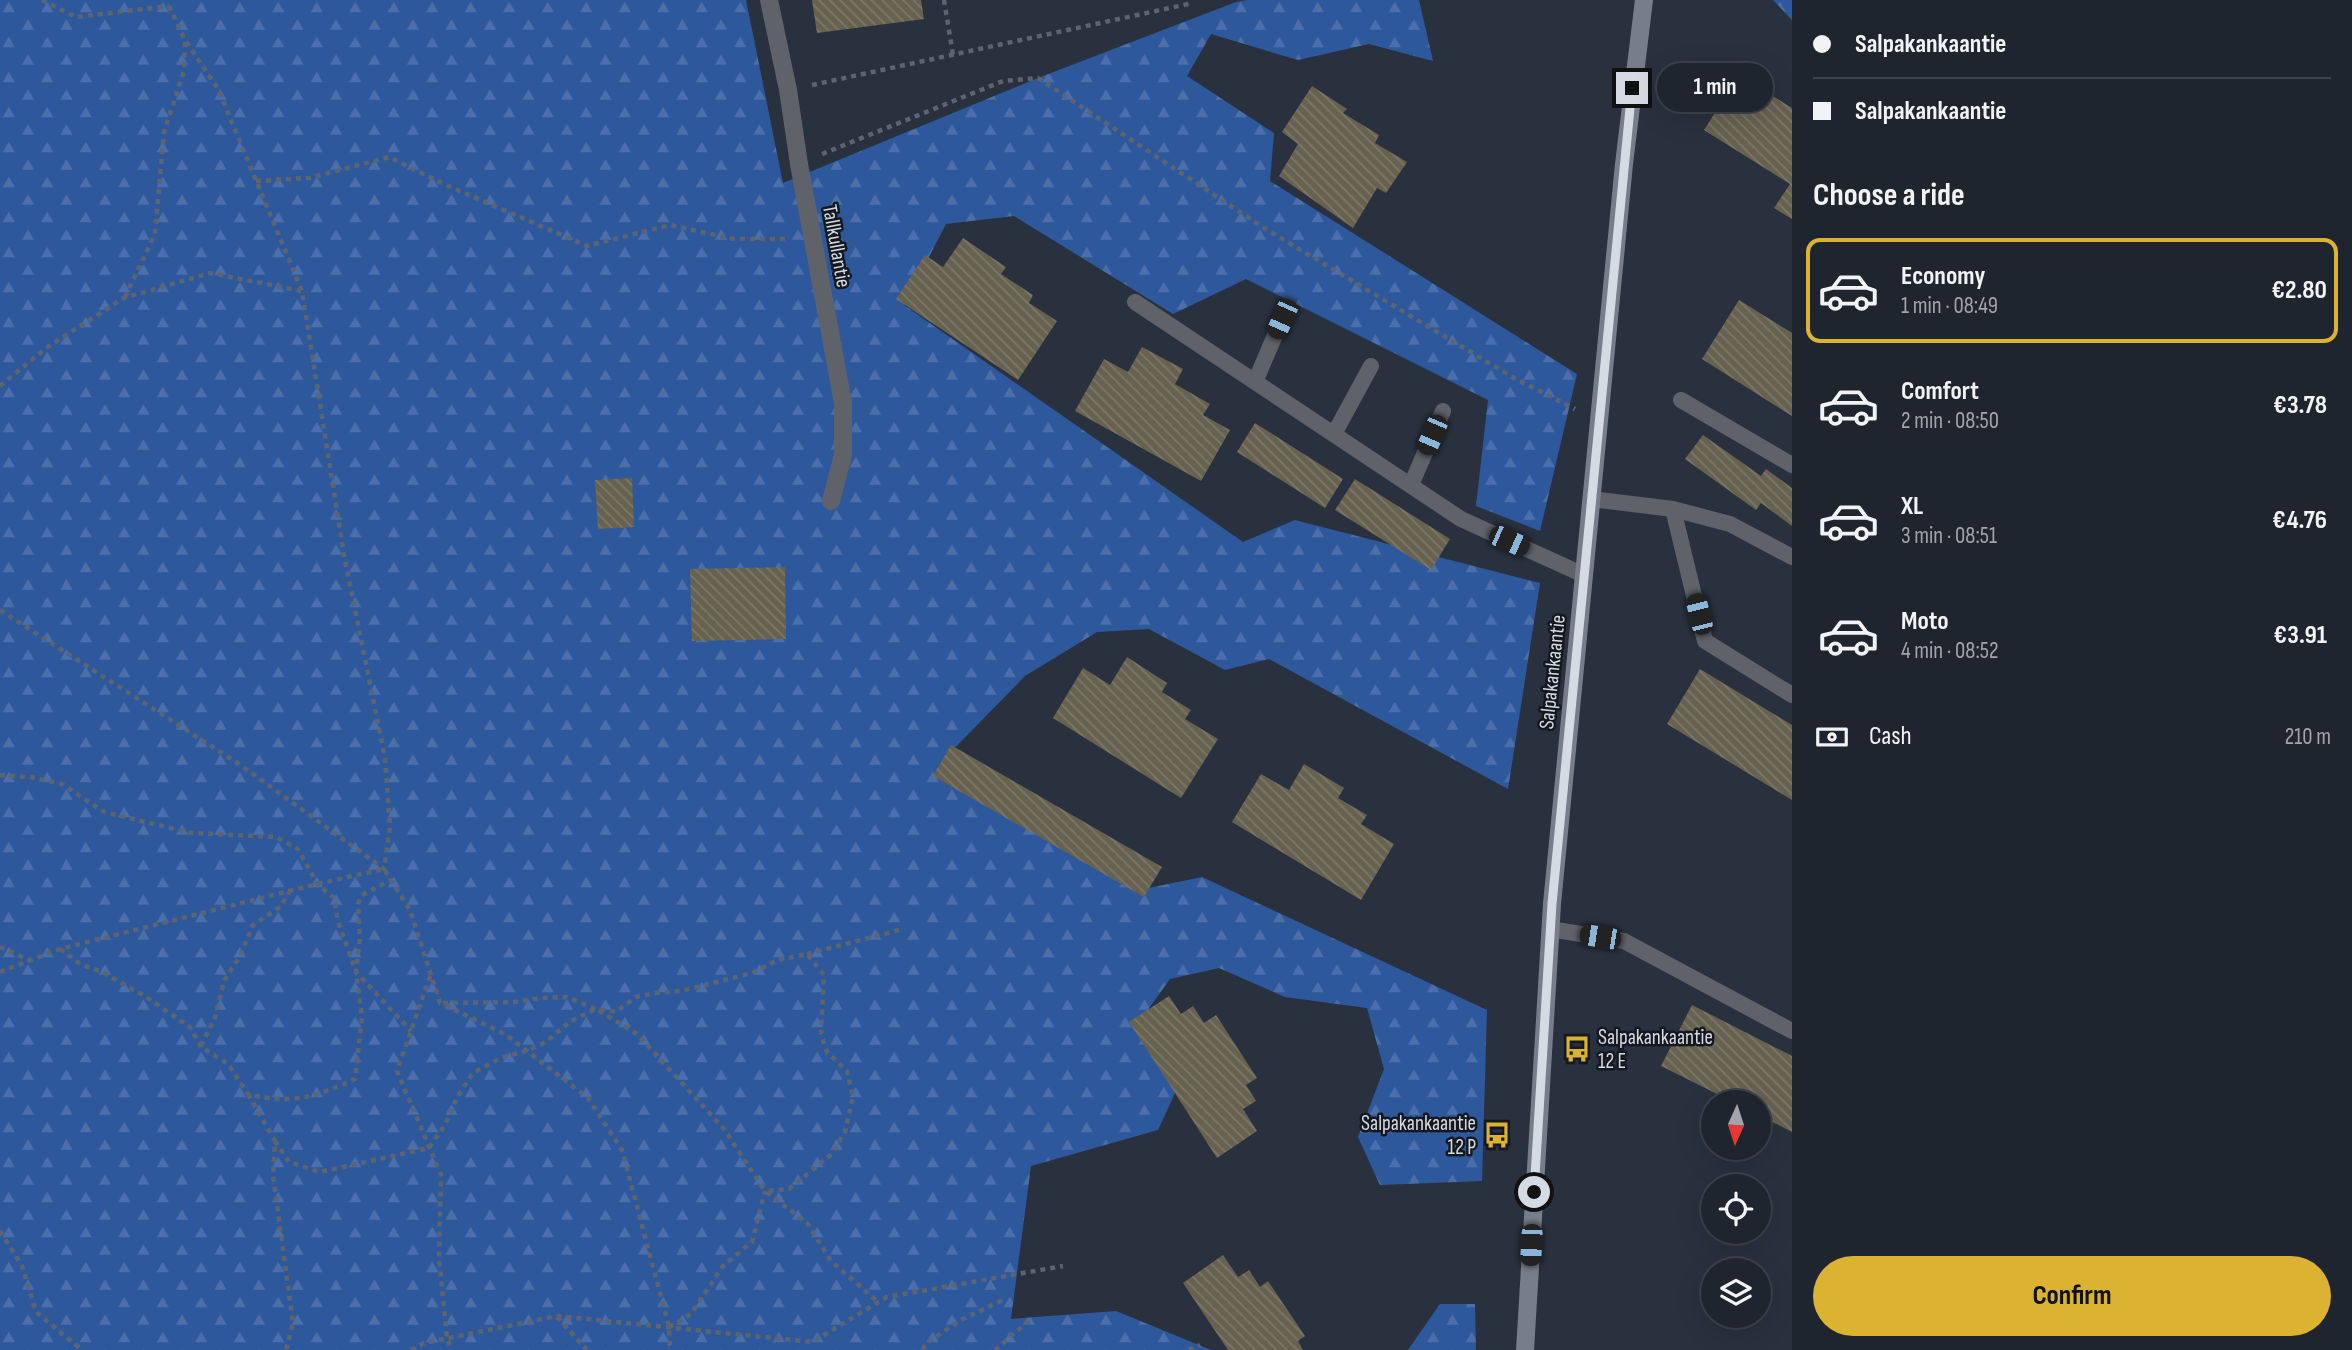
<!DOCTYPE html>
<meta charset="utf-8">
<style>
:root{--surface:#1f252e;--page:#272d36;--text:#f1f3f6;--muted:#a1a5aa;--line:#3c424a;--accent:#dcb233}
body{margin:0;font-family:"Sofia Sans Condensed",sans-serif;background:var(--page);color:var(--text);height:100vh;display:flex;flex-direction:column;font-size:26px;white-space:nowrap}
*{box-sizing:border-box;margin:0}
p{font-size:23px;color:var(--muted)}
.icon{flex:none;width:38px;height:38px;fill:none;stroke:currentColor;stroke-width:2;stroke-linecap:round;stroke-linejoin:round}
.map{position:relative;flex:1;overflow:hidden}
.side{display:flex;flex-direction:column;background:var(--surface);width:560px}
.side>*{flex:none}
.banner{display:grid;align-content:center;height:154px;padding:0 21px;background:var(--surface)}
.needle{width:46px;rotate:183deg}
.buttons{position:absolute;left:1701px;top:1090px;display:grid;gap:14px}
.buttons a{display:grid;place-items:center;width:70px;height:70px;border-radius:50%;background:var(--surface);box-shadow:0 7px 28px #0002,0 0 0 2px var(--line);font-size:35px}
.end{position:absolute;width:32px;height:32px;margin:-16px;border:9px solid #d5dbe3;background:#111;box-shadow:0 0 0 4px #111}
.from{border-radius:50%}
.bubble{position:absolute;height:49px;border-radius:24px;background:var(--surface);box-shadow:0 7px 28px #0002,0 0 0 2px var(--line);font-size:23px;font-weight:700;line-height:49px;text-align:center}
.car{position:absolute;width:21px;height:42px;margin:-21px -10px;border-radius:9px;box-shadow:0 0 5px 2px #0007;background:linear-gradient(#222 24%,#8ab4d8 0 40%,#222 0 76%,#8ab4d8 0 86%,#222 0)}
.banner b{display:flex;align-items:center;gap:24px;height:66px;font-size:26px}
.banner b+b{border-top:2px solid var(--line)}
.banner i{width:18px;height:18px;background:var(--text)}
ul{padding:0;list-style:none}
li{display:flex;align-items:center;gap:21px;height:105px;margin:0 14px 10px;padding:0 7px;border:4px solid transparent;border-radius:14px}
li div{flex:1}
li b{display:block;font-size:26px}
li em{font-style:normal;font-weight:700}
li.active{border-color:var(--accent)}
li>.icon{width:63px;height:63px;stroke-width:1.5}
h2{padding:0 21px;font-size:32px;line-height:84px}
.pay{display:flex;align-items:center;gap:18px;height:77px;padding:0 21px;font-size:26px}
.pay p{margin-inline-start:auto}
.action{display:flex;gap:14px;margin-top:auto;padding:14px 21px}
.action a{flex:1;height:80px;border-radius:42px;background:var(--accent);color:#111;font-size:28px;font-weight:700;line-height:80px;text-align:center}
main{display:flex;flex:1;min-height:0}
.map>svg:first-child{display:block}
.forest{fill:url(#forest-firs)}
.building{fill:url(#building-back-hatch)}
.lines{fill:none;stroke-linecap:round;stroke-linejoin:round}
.path{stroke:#5d6470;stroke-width:4.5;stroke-dasharray:5 5;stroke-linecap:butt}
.lane{stroke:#5f6369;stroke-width:16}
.street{stroke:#5f6369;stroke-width:18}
.secondary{stroke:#787e89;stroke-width:18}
.route{stroke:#d5dbe3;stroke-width:9}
.labels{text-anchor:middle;stroke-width:5;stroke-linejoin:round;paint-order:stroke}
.street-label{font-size:21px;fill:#d5dbe3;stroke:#15191f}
.poi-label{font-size:21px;fill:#d5dbe3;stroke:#15191f;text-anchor:start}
</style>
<main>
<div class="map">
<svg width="1792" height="1350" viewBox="0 0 1792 1350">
<defs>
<pattern id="forest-firs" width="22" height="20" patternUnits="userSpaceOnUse" patternTransform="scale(1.75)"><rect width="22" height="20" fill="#2e589c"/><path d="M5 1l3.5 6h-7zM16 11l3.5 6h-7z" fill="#4b6faa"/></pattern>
<pattern id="building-back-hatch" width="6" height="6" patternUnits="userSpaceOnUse" patternTransform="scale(1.75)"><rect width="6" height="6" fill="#676150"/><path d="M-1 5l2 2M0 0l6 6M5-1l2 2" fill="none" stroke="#7c7769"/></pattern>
</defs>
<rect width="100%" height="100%" fill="#29313e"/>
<path class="forest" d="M0,0H746L783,183L1038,78L1236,2L1247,0H1419L1433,61L1369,44L1298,60L1211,34L1187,76L1274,133L1270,181L1577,374L1540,531L1476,506L1488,400L1246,279L1173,314L1014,216L946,224L904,305L1243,542L1295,520L1540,583L1508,789L1269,659L1225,670L1149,629L1097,632L1025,676L940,763L1144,889L1202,877L1487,1010L1482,1181L1380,1185L1358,1137L1384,1069L1367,1008L1285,997L1219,968L1170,979L1137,1025L1175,1093L1158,1130L1031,1166L1011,1319L1116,1311L1211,1350H0Z
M1773,0H1792V20Z
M1440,1304H1475L1476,1350H1408Z"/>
<path class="building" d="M812,0H921L924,19L817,33Z
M1739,75L1792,108V219L1774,208L1790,184L1704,130Z
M1312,86L1347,109L1343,113L1379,135L1375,143L1407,162L1386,193L1377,188L1353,228L1279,176L1298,144L1282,132Z
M963,238L1006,267L1001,274L1033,295L1029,303L1057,321L1018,380L896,299L925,255L943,267Z
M1739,300L1792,333V416L1702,359Z
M1142,347L1183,369L1175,384L1210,404L1203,415L1230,430L1201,481L1075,411L1104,359L1128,372Z
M1255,423L1343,479L1325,508L1237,452Z
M1703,435L1761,476L1766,469L1792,488V526L1761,503L1756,510L1685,459Z
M632,478L634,527L598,529L595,480Z
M1355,479L1450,539L1431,570L1335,510Z
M785,567L786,639L692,641L690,569Z
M1127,657L1167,683L1162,692L1191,710L1185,719L1218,739L1181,798L1053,718L1083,668L1110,685Z
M1700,669L1792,725V800L1667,724Z
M951,745L1162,867L1144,897L933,776Z
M1304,764L1344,788L1338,798L1367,815L1361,824L1394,844L1361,900L1232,822L1261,774L1289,790Z
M1169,996L1181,1014L1193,1006L1204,1023L1216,1015L1257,1078L1246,1085L1256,1101L1243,1109L1257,1131L1217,1158L1129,1022Z
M1692,1005L1792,1056V1132L1759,1115V1102H1733L1661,1066Z
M1223,1255L1238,1277L1249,1270L1260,1287L1268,1281L1305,1336L1298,1341L1303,1350H1228L1183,1283Z"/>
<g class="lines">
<path class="path" d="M42,0L76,17L169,6
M944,0L953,55
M812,85L1193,3
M822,154L1003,81L1038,78L1264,228L1514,378L1575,409
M256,181L310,178L389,157L446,185L587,246L670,225L734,239H786
M125,297L155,234L164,132L184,71L185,40
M0,386L46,348L124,298L210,273L301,291
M0,610L242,766L384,869L390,827L385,758L344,555L302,291L218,89L185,40L169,6
M0,775L30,777L62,784L104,812L191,833L276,837L298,849L317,884L334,898L338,921L356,972L411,1031
M0,947L29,960
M60,949L80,964L100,971L143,995L190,1027L201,1047L228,1064L248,1094C289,1105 318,1097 355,1079L362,1017L356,972L360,938L358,904L362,895L391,880
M807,954L899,930
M0,972L60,949L317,884L384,869L410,910L440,1003L505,1034L588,1098L622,1150L669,1327L670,1350
M430,976L397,1071L441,1175L439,1257L447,1338L452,1350
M443,1003L515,1002L540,998L567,997L596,1009L616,1012L636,997L656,993L681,991L752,973L778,960L807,954L824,975L821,1034L827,1052L847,1071L853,1097L845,1132L832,1154L789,1189L766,1191
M201,1046L215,1018L224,981L240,956L253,925L280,907L290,891
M248,1094L275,1141L273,1176L293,1323L286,1350
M275,1141L289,1162L320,1172L429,1148L445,1125L458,1096L473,1073L501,1058L526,1051L546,1042L569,1022L596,1009L637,1034L724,1129L765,1191L808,1224L831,1261L878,1302
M0,1231L22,1266L36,1312L82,1350
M557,1317L587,1350
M669,1327L691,1314L723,1266L752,1242L765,1191
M411,1350L424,1343L557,1316L812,1342L887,1297L1063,1266
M923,1350L925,1344L961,1320L1003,1300
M995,1350L1032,1318
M1189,1350L1200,1345"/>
<path class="lane" d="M1135,302L1461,519L1584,575
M1255,382L1282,319
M1681,400L1792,465
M1334,434L1371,366
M1411,485L1443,411
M1591,499L1673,509L1730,524L1792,557
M1673,509L1705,641L1792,695
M1550,929L1624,941L1792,1031"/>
<path class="street" d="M769,0L788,90L799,164L843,403V455L831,501"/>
<path class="secondary" d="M1525,1350L1552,904L1624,164L1644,0"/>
</g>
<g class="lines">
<path class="route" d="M1534,1192L1552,904L1632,88"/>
</g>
<defs>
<g id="bus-bare" transform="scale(2.1)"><path d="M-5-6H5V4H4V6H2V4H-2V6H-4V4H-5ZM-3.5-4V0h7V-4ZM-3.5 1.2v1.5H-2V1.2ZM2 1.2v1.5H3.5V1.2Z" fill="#dcb233" stroke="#15191f" stroke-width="2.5" paint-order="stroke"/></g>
</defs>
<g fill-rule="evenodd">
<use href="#bus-bare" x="1577" y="1049"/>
<use href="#bus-bare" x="1497" y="1135"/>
</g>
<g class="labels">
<g class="street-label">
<text transform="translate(837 246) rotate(80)" y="7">Tallkullantie</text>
<text transform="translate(1552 672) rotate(-84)" y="7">Salpakankaantie</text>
</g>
<g class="poi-label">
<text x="1598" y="1044">Salpakankaantie<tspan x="1598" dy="24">12 E</tspan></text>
<text x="1476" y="1130" text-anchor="end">Salpakankaantie<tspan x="1476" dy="24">12 P</tspan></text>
</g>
</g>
</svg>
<div class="buttons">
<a><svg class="needle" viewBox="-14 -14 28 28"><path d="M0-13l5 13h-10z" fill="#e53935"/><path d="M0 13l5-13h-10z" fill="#a1a5aa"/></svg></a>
<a><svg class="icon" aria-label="locate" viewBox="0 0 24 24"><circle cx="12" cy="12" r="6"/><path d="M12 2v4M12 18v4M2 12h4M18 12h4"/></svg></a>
<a><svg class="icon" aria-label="layers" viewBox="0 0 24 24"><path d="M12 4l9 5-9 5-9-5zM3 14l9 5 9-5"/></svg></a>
</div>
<i class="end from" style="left:1534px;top:1192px"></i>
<i class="end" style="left:1632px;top:88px"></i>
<div class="bubble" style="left:1657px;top:63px;width:116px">1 min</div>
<i class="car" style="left:1282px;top:319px;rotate:204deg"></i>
<i class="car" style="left:1432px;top:435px;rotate:203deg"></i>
<i class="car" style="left:1509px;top:541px;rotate:114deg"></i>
<i class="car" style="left:1699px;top:614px;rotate:346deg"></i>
<i class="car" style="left:1600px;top:937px;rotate:279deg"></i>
<i class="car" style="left:1531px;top:1245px;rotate:183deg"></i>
</div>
<section class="side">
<div class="banner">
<b><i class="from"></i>Salpakankaantie</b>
<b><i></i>Salpakankaantie</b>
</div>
<h2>Choose a ride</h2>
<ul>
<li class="active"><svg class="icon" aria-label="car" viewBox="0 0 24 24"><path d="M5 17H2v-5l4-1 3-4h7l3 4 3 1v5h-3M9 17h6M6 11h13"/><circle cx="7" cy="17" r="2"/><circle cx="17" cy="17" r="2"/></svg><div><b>Economy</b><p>1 min · 08:49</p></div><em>€2.80</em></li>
<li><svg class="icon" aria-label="car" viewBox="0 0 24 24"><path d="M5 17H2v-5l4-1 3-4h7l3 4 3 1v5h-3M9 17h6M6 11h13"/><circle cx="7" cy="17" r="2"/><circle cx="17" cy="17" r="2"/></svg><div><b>Comfort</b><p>2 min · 08:50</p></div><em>€3.78</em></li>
<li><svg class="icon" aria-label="car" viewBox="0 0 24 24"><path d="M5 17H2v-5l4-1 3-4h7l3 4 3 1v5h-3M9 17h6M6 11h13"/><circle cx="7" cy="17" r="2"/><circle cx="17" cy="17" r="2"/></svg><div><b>XL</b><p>3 min · 08:51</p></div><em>€4.76</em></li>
<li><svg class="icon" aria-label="car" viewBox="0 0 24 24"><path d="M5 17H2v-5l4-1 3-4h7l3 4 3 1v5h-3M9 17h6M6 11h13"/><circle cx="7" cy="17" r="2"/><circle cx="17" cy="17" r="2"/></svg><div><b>Moto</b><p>4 min · 08:52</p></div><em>€3.91</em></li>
</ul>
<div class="pay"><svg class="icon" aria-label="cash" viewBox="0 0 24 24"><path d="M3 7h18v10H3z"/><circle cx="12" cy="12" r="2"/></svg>Cash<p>210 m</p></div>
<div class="action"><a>Confirm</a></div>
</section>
</main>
